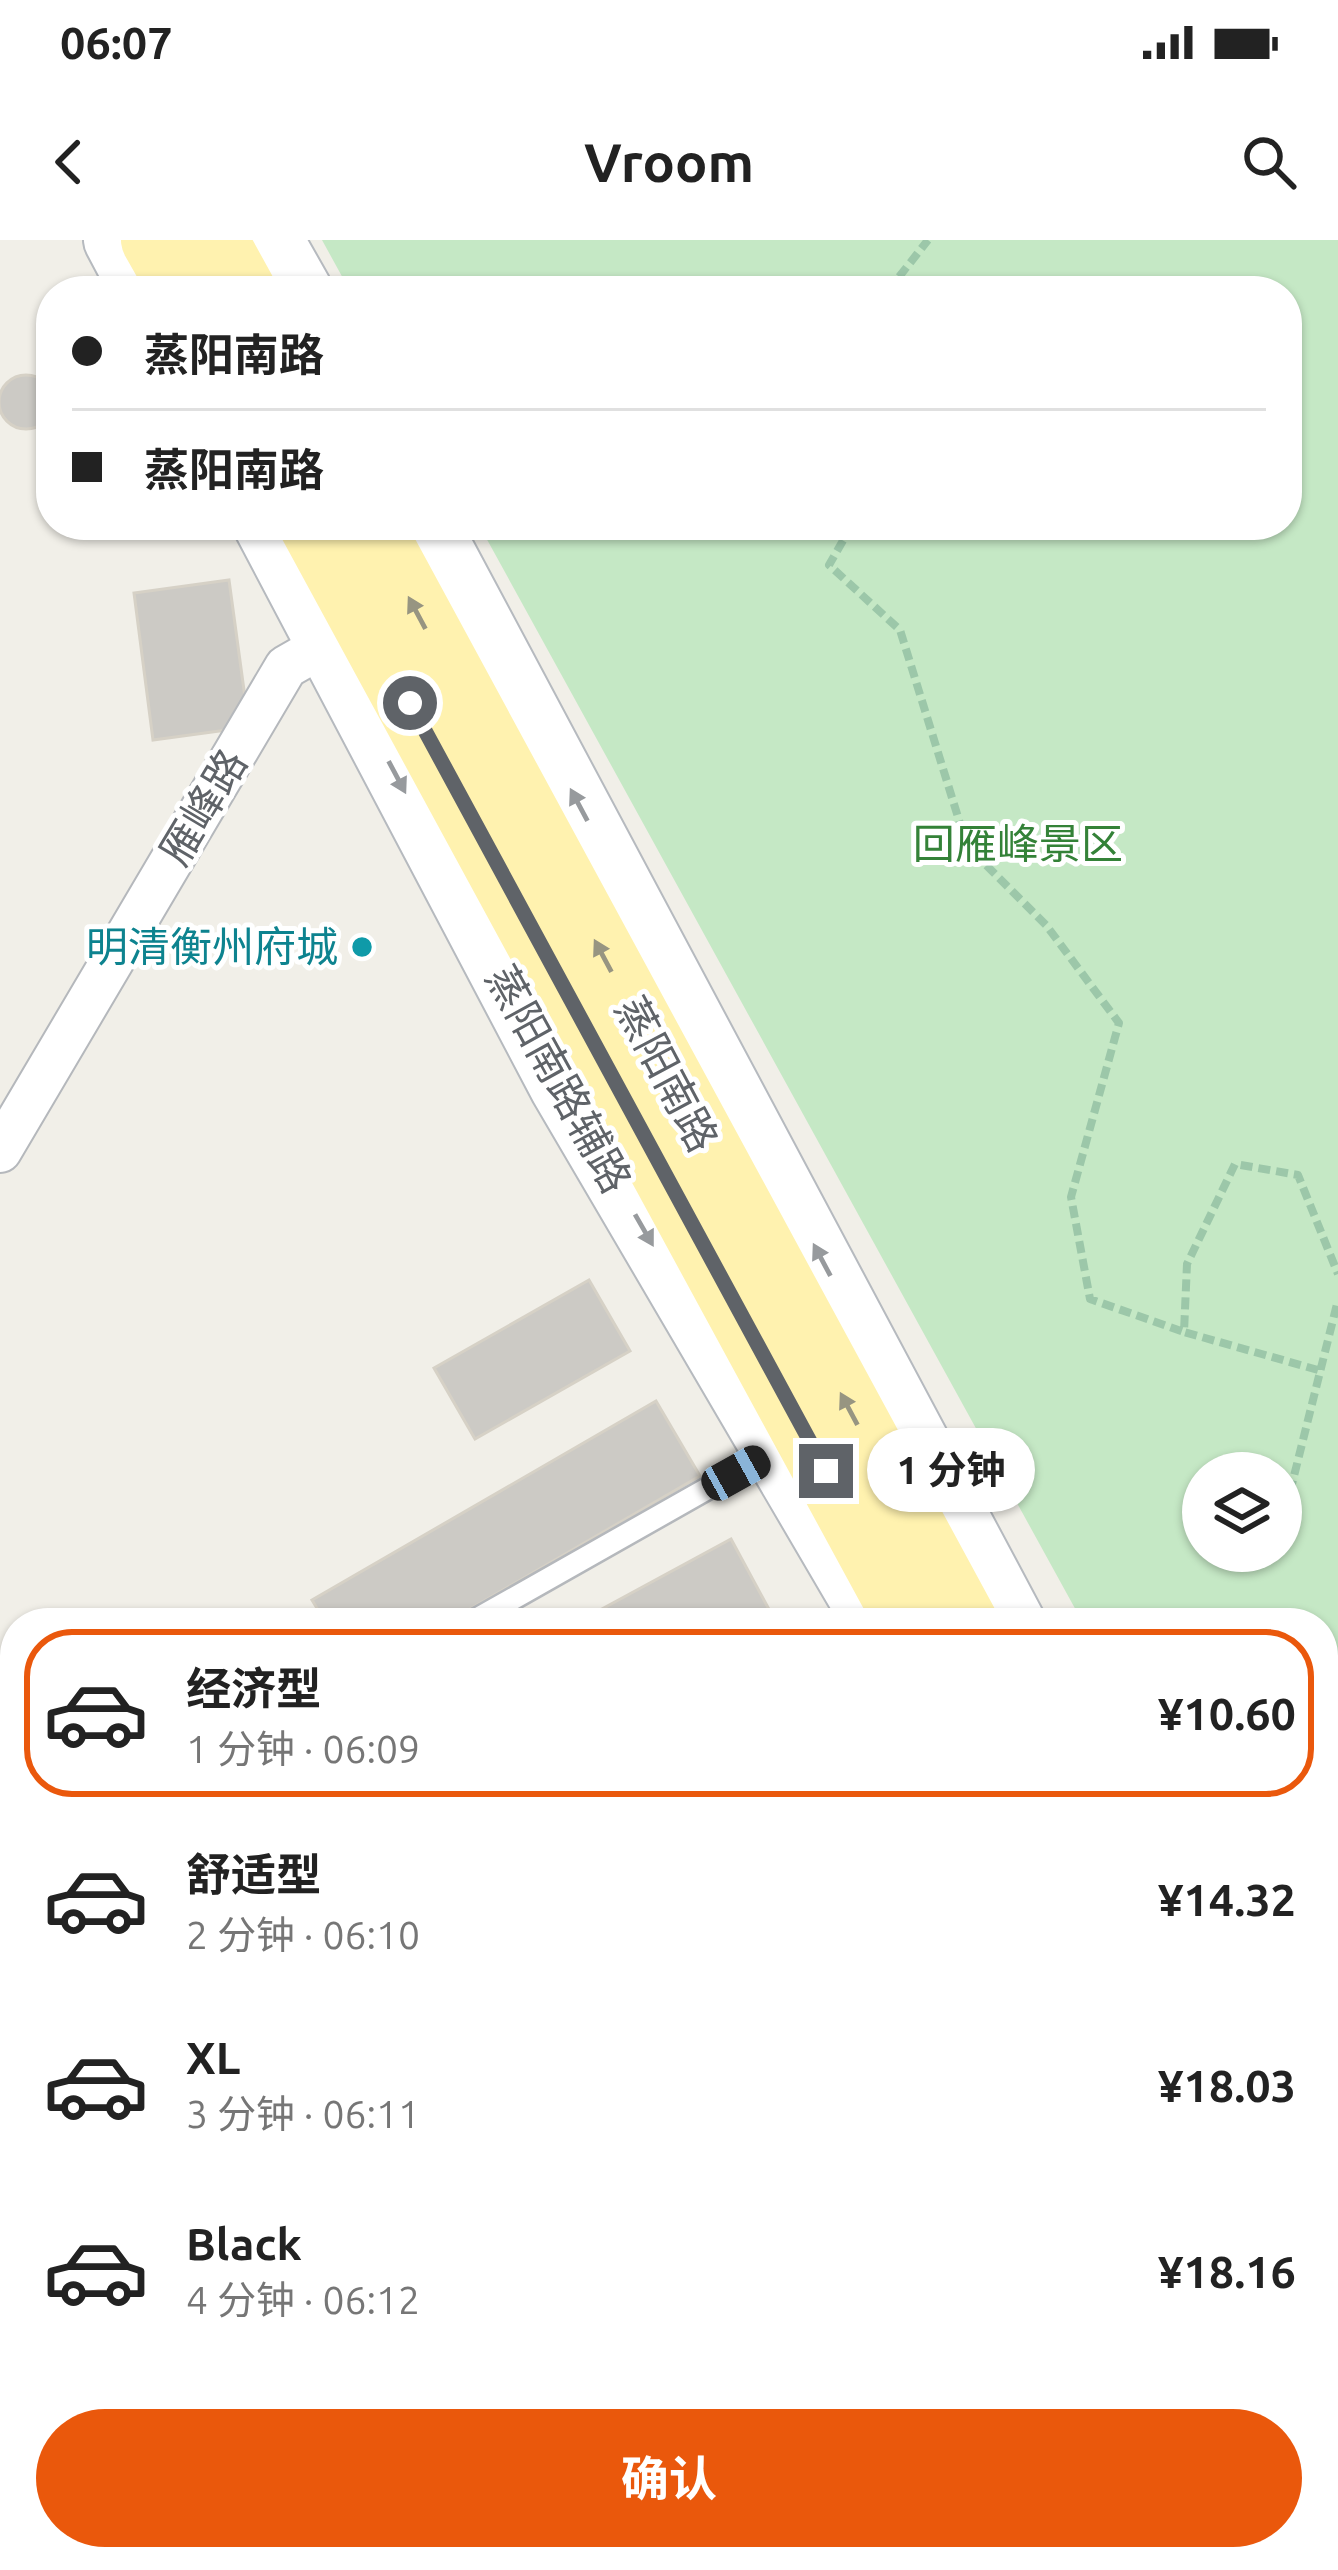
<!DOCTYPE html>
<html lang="zh">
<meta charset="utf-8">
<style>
:root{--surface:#fff;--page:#f6f6f6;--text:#222;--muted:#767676;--line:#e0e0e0;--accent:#ea580c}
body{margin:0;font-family:Ubuntu,"Noto Sans SC",sans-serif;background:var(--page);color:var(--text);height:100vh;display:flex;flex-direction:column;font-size:45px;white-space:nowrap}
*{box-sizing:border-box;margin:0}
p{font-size:39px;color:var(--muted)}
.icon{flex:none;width:66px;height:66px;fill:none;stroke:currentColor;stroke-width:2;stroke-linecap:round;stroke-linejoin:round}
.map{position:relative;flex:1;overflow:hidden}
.side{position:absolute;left:0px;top:1368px;width:1338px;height:963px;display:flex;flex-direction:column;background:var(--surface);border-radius:48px 48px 0 0;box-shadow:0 3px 9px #0004}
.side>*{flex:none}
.top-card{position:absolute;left:36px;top:36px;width:1266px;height:264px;border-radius:48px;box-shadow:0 3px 9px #0004;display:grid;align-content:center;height:264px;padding:0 36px;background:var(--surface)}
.tools{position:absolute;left:1182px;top:1212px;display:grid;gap:24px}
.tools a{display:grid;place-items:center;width:120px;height:120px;border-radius:50%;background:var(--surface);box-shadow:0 3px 9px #0004;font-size:60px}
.end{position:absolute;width:54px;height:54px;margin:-27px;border:15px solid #5f6368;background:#fff;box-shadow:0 0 0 6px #fff}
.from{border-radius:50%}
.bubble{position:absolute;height:84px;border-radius:42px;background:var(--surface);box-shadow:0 3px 9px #0004;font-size:39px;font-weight:700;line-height:84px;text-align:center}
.car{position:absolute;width:36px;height:72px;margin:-36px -18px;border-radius:15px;box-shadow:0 0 9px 3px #0007;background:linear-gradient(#222 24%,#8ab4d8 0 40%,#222 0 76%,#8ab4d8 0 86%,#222 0)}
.top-card b{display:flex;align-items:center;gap:42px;height:114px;font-size:45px}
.top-card b+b{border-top:3px solid var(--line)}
.top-card i{width:30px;height:30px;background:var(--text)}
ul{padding:21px 0 0;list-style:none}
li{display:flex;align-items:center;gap:36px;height:168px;margin:0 24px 18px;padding:0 12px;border:6px solid transparent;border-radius:48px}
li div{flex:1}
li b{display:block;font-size:45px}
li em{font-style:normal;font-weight:700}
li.active{border-color:var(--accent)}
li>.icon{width:108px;height:108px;stroke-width:1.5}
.action{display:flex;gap:24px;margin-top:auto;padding:24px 36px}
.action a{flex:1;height:138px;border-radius:72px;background:var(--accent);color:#fff;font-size:48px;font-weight:700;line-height:138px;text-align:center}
.status{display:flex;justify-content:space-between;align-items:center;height:84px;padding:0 60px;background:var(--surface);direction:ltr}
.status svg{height:33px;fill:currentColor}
header{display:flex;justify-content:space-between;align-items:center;height:156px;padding:0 36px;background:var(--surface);font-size:54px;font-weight:700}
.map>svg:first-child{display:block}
.green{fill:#c5e8c5;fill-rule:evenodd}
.building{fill:#cccac5;stroke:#d6d1c6;stroke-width:3}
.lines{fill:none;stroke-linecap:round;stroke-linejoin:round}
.service-casing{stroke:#b5b8bc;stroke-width:26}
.minor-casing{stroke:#b5b8bc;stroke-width:46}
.tertiary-casing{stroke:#b5b8bc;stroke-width:58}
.secondary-casing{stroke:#b6babf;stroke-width:64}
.primary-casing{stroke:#f2c960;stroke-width:70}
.trunk-casing{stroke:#f9ab00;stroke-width:70}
.path{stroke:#9cc7a9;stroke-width:8;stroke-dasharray:12 6;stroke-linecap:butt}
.service{stroke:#fff;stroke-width:21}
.minor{stroke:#fff;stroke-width:42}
.tertiary{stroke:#fff;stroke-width:54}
.secondary{stroke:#fff;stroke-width:60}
.primary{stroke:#fff2af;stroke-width:66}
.trunk{stroke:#feeaa1;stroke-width:66}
.rail{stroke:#b6b7b8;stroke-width:9;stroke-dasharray:3 15;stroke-linecap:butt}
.oneway{fill:#979581}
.oneway2{fill:#979a9d}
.route{stroke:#5f6368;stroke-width:15}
.culture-dot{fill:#0f9aa8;stroke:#fff;stroke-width:4.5}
.labels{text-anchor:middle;stroke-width:10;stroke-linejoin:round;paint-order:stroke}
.street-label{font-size:42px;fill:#5f6368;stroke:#fff}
.park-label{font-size:42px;fill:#348238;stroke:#fff}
.culture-label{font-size:42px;fill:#0d838f;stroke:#fff;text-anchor:end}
</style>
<div class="status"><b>06:07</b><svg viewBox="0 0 49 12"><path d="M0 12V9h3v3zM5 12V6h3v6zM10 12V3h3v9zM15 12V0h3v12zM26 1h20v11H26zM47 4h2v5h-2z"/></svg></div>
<header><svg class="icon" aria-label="back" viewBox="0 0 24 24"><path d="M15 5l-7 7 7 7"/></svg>Vroom<svg class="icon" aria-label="search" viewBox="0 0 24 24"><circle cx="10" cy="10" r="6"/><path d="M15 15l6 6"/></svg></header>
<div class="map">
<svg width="1338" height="2330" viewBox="0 0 1338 2330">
<rect width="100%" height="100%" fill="#f1efe8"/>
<path class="green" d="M322,0H1338V1422L1323,1449V1383H1083L479,285H1287V51H350ZM1203,1233H1281V1311H1203Z"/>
<path class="building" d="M-1 162a27 27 0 1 1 54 0a27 27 0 1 1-54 0Z
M229,340L249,487L153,500L134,353Z
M589,1040L630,1111L475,1199L434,1128Z
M656,1161L700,1236L446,1383H326L312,1360Z
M731,1299L772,1375L757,1383H576Z"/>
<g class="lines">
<g class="service-casing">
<path id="service" d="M470,1383L772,1212
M1323,1474L1338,1449"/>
</g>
<g class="minor-casing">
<path id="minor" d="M0,911L286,427L349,391"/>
</g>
<g class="tertiary-casing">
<path id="tertiary" d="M0,1459L15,1467"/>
</g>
<g class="secondary-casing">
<path id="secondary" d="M114,0L141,51
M273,0L302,51
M264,285L560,847L874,1383
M430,285L1015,1383"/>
</g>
<g class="primary-casing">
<path id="primary" d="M154,0L183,51
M215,0L243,51
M312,285L909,1383
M370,285L965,1383"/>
</g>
<g class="trunk-casing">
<path id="trunk" d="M1323,1907L1338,1918
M1323,2052L1338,2049
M1323,2167L1338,2163
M1323,2232L1338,2240
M340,2330L383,2316
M798,2330L843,2316"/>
</g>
<path class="path" d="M888,51L928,0
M852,285L829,325L900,390L967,606L1046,685L1119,783L1071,957L1090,1059L1184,1092
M1318,1130L1184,1092L1187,1024L1235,924L1298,935L1338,1034
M1290,1252L1338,1060
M1323,1576L1338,1590
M1323,1609L1338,1635
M1338,1658L1331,1713L1338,1717"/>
<use href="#service" class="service"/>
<use href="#minor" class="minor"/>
<use href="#tertiary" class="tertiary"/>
<use href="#secondary" class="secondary"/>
<use href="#primary" class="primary"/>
<use href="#trunk" class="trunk"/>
<path class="rail" d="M1217,2330L1265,2316"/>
</g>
<defs><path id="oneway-solid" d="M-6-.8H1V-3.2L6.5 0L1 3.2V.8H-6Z" transform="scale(3)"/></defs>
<g class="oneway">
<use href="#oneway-solid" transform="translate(417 373) rotate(-118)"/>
<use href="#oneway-solid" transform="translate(603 716) rotate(-118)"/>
<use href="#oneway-solid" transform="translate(849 1169) rotate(-118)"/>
</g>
<g class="oneway2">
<use href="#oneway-solid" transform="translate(397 537) rotate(62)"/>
<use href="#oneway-solid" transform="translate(579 565) rotate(-118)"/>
<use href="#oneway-solid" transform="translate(644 990) rotate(60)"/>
<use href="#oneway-solid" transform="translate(822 1020) rotate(-118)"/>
</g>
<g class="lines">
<path class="route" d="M410,463L826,1231"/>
</g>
<circle class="culture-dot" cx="362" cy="707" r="12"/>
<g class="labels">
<g class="street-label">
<text transform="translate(203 567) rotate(-59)" y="15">雁峰路</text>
<text transform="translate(667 834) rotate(62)" y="15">蒸阳南路</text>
<text transform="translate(559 839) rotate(61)" y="15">蒸阳南路辅路</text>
</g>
<g class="park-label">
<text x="1018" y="619">回雁峰景区</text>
</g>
<g class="culture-label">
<text x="338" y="722">明清衡州府城</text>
</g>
</g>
</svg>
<div class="tools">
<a><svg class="icon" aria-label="layers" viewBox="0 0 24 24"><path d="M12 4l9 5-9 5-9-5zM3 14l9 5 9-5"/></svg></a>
</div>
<i class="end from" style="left:410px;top:463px"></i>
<i class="end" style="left:826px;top:1231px"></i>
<div class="bubble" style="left:867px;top:1188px;width:168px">1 分钟</div>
<i class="car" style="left:736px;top:1233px;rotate:61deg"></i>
<div class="top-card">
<b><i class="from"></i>蒸阳南路</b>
<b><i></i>蒸阳南路</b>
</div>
<section class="side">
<ul>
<li class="active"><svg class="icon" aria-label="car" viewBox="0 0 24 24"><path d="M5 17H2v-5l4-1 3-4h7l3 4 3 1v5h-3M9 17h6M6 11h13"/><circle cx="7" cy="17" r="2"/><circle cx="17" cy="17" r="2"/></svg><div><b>经济型</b><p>1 分钟 · 06:09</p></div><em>¥10.60</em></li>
<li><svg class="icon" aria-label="car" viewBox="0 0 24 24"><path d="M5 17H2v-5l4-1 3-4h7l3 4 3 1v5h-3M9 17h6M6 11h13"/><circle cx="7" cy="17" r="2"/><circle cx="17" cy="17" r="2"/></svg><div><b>舒适型</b><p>2 分钟 · 06:10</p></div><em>¥14.32</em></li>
<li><svg class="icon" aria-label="car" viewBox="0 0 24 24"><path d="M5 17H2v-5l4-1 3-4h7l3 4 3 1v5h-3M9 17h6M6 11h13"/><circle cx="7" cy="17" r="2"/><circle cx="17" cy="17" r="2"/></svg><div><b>XL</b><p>3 分钟 · 06:11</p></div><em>¥18.03</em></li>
<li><svg class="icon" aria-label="car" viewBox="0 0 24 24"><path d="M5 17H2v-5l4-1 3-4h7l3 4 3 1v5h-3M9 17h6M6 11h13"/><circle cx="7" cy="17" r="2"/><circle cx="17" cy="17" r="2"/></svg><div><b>Black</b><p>4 分钟 · 06:12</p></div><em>¥18.16</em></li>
</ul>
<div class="action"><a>确认</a></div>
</section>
</div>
